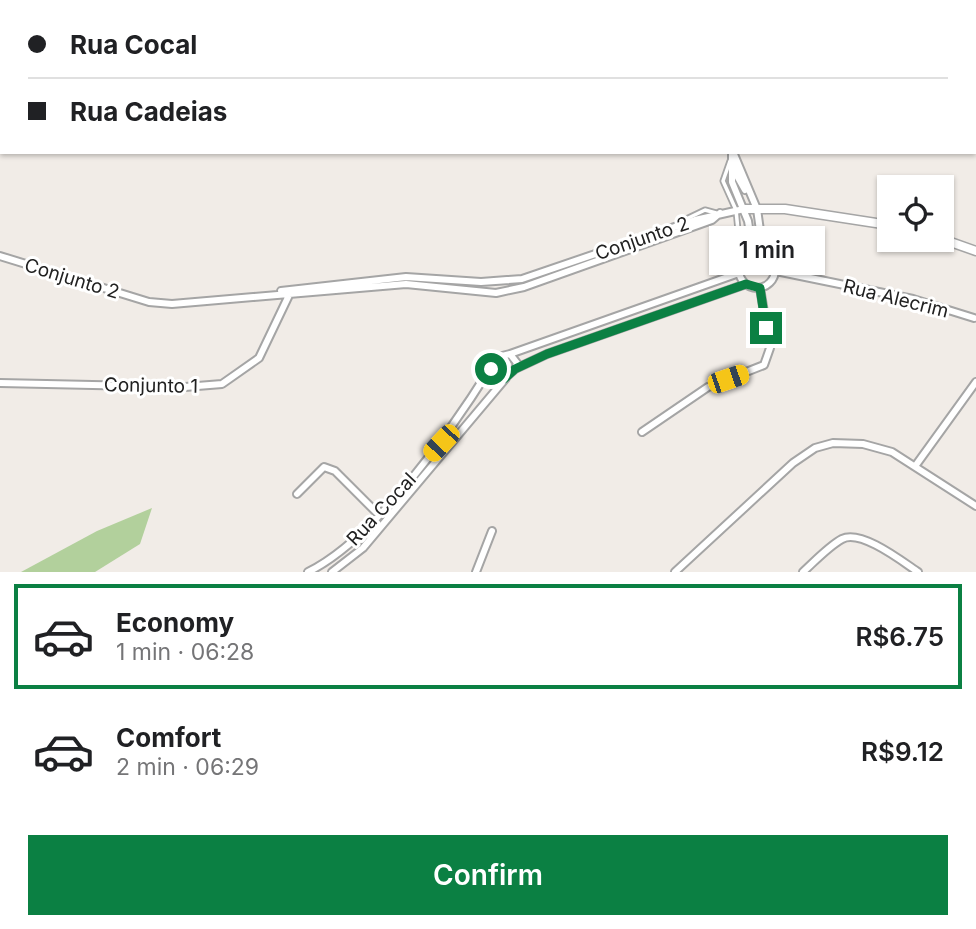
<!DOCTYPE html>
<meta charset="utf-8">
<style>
:root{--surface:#fff;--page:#f6f6f6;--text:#202124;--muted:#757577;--line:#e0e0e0;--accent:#0b8043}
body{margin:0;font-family:Inter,sans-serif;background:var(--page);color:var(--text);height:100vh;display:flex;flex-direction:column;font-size:26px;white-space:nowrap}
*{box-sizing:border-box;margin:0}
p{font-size:23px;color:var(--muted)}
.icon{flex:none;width:38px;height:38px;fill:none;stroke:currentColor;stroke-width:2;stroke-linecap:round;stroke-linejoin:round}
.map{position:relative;height:572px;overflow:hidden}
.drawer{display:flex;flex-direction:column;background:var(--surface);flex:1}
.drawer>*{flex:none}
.top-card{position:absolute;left:0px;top:0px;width:976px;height:154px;box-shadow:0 2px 5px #0004;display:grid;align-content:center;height:154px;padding:0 28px;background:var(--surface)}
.tools{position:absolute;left:877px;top:175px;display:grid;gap:14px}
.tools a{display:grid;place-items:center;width:77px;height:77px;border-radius:0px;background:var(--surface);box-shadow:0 2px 5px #0004;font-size:35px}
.end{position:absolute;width:32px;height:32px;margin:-16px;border:9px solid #0b8043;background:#fff;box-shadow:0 0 0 4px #fff}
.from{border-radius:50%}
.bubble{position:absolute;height:49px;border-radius:0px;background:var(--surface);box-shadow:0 2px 5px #0004;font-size:23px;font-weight:600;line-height:49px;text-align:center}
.car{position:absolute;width:21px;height:42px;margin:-21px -10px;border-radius:9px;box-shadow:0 0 5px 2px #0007;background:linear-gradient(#f5c518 24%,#345 0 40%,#f5c518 0 76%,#345 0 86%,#f5c518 0)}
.top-card b{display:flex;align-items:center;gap:24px;height:66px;font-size:26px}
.top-card b+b{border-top:2px solid var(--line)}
.top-card i{width:18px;height:18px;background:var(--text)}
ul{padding:12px 0 0;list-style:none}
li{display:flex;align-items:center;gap:21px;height:105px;margin:0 14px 10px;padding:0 14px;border:4px solid transparent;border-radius:0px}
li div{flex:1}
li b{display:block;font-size:26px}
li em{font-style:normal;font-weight:600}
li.current{border-color:var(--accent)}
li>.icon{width:63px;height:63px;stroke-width:1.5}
.primary-button{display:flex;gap:14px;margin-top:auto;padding:14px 28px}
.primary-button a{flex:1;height:80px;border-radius:0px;background:var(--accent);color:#fff;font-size:28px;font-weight:600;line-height:80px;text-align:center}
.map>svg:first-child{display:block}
.forest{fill:#b2d09c}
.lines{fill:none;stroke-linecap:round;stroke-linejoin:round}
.stream{stroke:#a8d8de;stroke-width:2.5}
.service-casing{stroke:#a5a5a5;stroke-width:7}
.minor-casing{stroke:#a5a5a5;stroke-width:10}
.tertiary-casing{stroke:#a5a5a5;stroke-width:11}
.service{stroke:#fff;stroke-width:3.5}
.minor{stroke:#fff;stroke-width:6}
.tertiary{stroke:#fff;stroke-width:8}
.route{stroke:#0b8043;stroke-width:9}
.labels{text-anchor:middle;stroke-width:6;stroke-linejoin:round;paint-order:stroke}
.street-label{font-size:19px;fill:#212121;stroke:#fff}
</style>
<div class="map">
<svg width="976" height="572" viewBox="0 0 976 572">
<rect width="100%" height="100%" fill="#f1ece7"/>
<path class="forest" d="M152,508L140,544L95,572H21L97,531Z"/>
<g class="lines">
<path class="stream" d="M0,43H2"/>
<g class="service-casing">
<path id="service" d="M730,161L723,181L736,210L741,261
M680,222L705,210L716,213"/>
</g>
<g class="minor-casing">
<path id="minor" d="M701,0L702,2
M675,2L677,0
M732,152V182L748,221L753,252
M733,152L757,209L763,252
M733,162L736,174L745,190
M739 270a18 18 0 1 1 36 0a18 18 0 1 1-36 0Z
M0,256L149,302L172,304L406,284L496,293L524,287L712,220L720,213
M776,271L913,299L974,318
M281,291L406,277L481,282L522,279L695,220L744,209
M510,354L739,273
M515,369L517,363L510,354L498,357L491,369L493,375L504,379L515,369L547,354L746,284
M0,383L185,387L222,384L259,358L291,291
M642,432L708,387L764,365L770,348L760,288
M916,465L976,382
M297,494L324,467L335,471L378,514
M308,572C375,539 451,431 491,367
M332,572L363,548L506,378
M476,572L492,531
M675,572L793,463L815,448L833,443L863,444L892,452L976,506
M803,572C815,561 829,546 842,539C861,529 903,562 918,572"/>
</g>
<g class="tertiary-casing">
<path id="tertiary" d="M744,209H785L889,225
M942,239L976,251"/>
</g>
<use href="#service" class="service"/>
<use href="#minor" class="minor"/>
<use href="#tertiary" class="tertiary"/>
</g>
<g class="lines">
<path class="route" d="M491,369L493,375L504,379L515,369L547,354L746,284L760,288L766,328"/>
</g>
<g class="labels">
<g class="street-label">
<text transform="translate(642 238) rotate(-19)" y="7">Conjunto 2</text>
<text transform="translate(72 278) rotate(17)" y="7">Conjunto 2</text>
<text transform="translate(896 298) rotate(14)" y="7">Rua Alecrim</text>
<text transform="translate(151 385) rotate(1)" y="7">Conjunto 1</text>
<text transform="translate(381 509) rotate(-47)" y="7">Rua Cocal</text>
</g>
</g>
</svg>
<div class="tools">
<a><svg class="icon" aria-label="locate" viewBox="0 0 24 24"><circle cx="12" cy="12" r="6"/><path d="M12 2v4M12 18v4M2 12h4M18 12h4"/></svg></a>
</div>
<i class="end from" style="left:491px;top:369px"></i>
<i class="end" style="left:766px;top:328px"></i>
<div class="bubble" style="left:709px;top:226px;width:116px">1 min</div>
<i class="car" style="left:728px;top:379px;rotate:71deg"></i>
<i class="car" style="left:441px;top:443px;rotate:223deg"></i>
<div class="top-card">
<b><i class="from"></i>Rua Cocal</b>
<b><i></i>Rua Cadeias</b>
</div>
</div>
<section class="drawer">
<ul>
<li class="current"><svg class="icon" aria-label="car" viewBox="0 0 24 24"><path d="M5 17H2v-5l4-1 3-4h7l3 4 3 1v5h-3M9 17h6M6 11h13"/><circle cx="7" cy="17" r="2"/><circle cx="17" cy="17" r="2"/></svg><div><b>Economy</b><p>1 min · 06:28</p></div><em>R$6.75</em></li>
<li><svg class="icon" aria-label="car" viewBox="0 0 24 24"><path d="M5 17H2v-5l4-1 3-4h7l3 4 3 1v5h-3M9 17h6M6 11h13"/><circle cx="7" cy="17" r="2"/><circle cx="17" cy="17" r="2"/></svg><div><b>Comfort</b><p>2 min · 06:29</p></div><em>R$9.12</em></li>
</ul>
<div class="primary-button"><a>Confirm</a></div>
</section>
